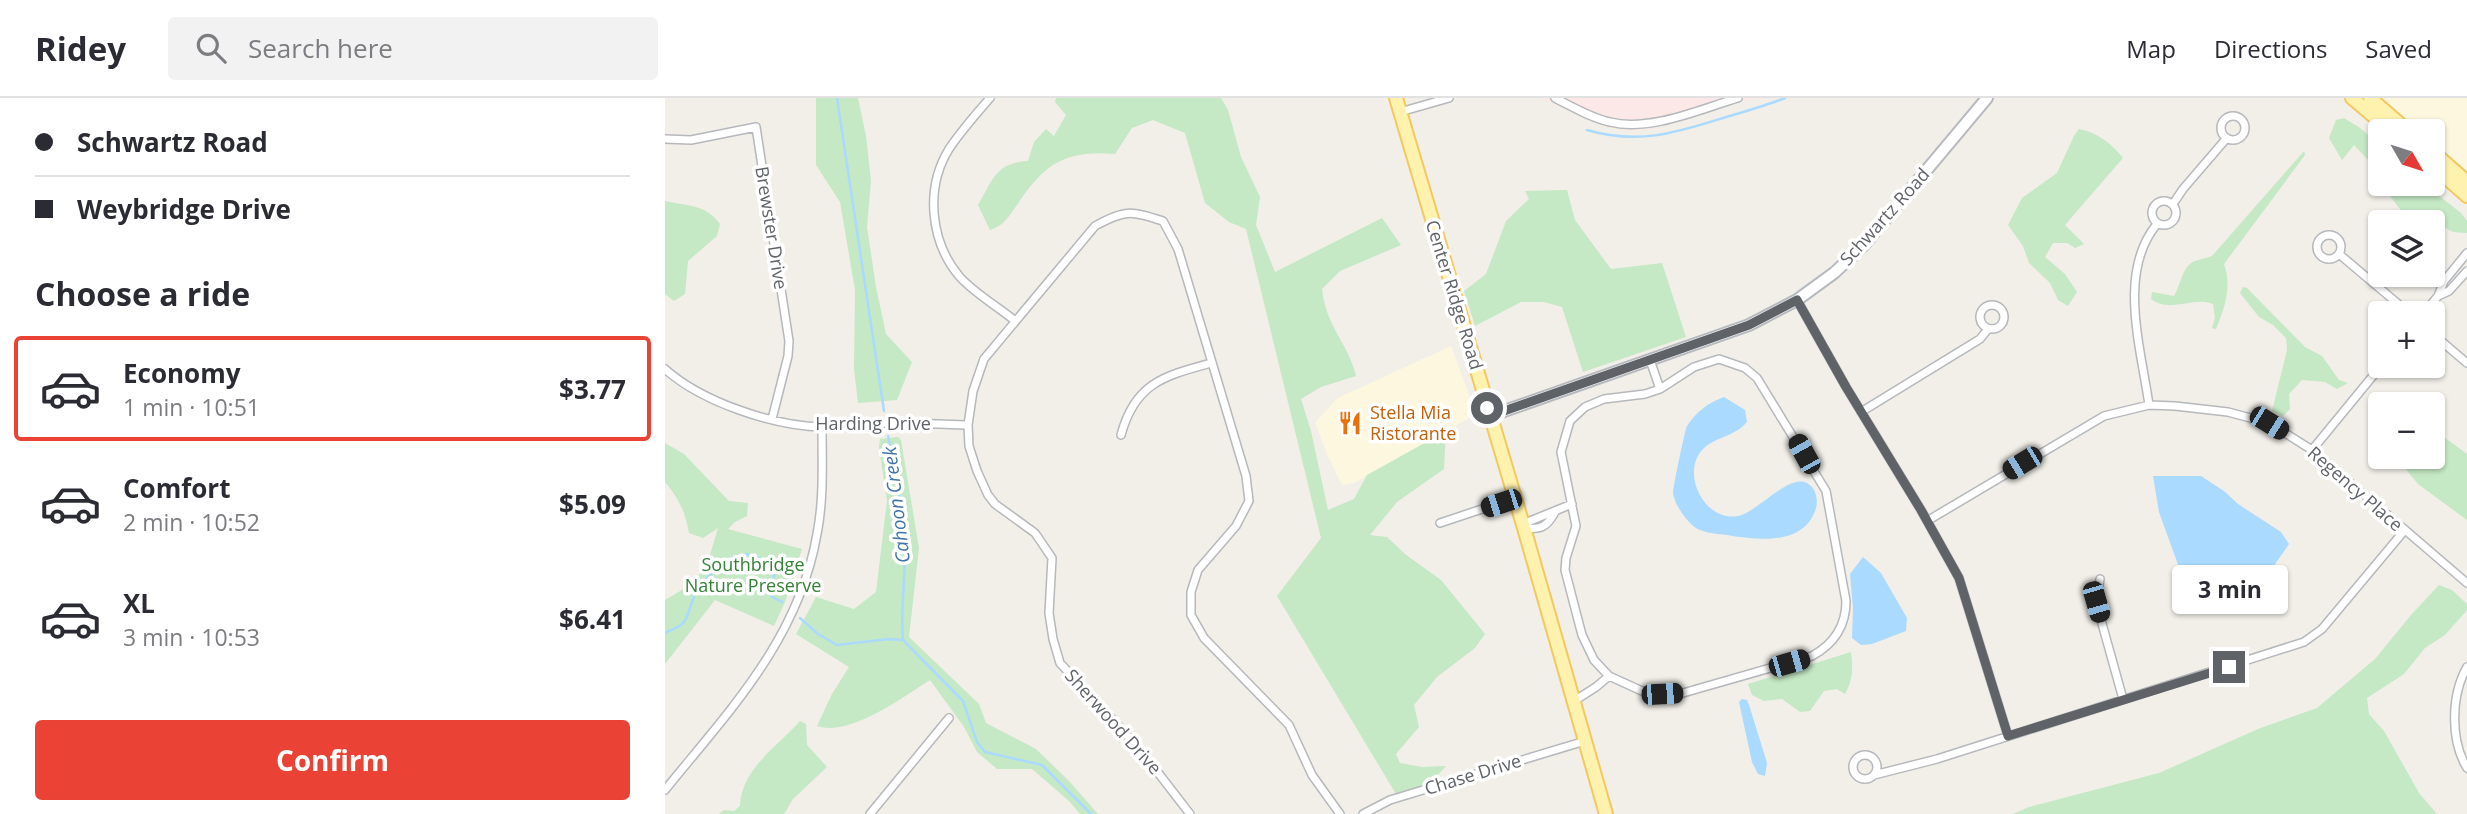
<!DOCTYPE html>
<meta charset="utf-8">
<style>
:root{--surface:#fff;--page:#f2f2f3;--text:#2b2b33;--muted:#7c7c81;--line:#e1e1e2;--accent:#ea4335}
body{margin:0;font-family:"Open Sans",sans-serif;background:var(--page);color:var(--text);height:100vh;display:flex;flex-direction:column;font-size:26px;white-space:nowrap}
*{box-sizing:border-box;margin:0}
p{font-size:23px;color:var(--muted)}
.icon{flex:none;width:38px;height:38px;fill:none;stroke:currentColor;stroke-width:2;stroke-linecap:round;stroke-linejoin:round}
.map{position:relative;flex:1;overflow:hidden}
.details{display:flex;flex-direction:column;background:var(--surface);width:665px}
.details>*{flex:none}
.top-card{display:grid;align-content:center;height:154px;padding:0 35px;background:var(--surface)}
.needle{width:46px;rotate:129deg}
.tools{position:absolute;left:1703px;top:21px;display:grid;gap:14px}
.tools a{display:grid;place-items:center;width:77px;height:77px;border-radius:7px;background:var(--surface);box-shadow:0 2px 5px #0004;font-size:35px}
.end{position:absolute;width:32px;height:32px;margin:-16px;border:9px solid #5f6368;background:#fff;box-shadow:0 0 0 4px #fff}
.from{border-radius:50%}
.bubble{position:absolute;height:49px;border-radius:7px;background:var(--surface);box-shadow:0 2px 5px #0004;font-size:23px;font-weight:700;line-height:49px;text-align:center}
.car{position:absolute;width:21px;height:42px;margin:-21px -10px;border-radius:9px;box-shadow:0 0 5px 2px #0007;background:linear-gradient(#222 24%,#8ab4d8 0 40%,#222 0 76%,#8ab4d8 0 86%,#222 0)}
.top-card b{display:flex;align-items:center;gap:24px;height:66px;font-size:26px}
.top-card b+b{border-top:2px solid var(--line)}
.top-card i{width:18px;height:18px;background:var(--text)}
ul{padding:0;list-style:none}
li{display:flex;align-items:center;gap:21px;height:105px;margin:0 14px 10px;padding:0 21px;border:4px solid transparent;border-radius:7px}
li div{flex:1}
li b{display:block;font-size:26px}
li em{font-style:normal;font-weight:700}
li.active{border-color:var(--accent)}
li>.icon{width:63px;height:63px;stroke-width:1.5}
h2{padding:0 35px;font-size:32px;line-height:84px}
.action{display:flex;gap:14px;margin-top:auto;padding:14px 35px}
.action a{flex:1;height:80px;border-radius:7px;background:var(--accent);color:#fff;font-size:28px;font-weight:700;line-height:80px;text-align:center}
header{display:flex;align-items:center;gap:42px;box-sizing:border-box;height:98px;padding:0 35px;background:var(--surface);border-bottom:2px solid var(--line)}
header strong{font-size:33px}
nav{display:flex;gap:38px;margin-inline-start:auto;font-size:24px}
.search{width:490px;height:63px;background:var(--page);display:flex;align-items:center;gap:18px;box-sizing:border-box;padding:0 24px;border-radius:7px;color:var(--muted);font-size:26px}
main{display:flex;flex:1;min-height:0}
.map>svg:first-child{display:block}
.commercial{fill:#fef7e0}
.medical{fill:#fce8e6}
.green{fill:#c5e8c5}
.water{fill:#aadaff}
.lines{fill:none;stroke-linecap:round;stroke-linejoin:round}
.stream{stroke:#aadaff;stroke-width:2.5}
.street-casing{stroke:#b5b8bc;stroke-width:10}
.secondary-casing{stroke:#b6babf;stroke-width:14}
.primary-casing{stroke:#f2c960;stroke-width:16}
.street{stroke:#fff;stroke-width:7}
.secondary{stroke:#fff;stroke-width:10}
.primary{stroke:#fff2af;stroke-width:12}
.route{stroke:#5f6368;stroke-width:9}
.labels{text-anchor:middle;stroke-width:7;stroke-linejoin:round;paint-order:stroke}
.street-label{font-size:18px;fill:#5f6368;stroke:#fff}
.food-label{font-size:18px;fill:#c56008;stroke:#fff;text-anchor:start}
.park-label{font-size:18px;fill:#348238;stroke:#fff}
.water-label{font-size:19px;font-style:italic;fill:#4174aa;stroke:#fff}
</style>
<header>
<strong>Ridey</strong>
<div class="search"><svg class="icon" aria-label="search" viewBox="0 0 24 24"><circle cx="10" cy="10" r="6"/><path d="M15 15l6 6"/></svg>Search here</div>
<nav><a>Map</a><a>Directions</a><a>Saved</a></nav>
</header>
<main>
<section class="details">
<div class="top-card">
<b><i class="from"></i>Schwartz Road</b>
<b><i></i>Weybridge Drive</b>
</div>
<h2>Choose a ride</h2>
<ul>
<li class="active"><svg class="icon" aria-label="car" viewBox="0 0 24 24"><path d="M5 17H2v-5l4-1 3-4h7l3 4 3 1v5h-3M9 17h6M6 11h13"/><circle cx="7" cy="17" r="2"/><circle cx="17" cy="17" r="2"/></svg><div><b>Economy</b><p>1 min · 10:51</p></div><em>$3.77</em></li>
<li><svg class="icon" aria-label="car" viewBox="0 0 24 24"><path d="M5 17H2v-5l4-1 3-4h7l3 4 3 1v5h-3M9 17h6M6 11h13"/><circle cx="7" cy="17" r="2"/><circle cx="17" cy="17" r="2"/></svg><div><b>Comfort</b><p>2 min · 10:52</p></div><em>$5.09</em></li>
<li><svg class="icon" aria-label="car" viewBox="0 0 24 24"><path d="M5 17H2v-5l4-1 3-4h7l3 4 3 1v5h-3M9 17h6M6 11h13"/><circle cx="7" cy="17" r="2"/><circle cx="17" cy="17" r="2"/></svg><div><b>XL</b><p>3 min · 10:53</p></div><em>$6.41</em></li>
</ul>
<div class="action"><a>Confirm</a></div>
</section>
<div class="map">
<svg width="1802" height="716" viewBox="0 0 1802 716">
<rect width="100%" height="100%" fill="#f1efe8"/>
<path class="commercial" d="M1710,0H1802V77L1768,48V33H1750Z
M786,248L811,316L689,385L677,387L662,356L650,324L673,300Z"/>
<path class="medical" d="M875,0H1090L988,30L965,33L941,29Z"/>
<path class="green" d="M151,0H193L201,38L206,83L202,129L211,189L221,236L247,264L232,302L193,305L189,271L190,192L175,104L151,67Z
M391,0H556L563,12L576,59L595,99L591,127L610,174L717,120L736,147L675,173L657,191C661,229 683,245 691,278L656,289L636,301L646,333L663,412L689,401L702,377L781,333L779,371L732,404L705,437L722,439L740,456L776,482L820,536L810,550L772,579L749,607L754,629L731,656L735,665L757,669L781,668L764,687L731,696L612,498L656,440L581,131L564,124L540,105L520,35L488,22L467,30L450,56C400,52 379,66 352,107C343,119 339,128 325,132L313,107C328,82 330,65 363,63L369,44L381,31L389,38L401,17L390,4Z
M1679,20L1695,30L1715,47V85L1707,74L1705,64L1689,47L1677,62L1664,40L1671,22Z
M1414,31C1433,35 1446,45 1458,60L1400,127L1419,146L1410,150L1402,145H1388L1380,159L1400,176L1412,194L1403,208L1393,202L1385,185L1364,165L1358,148L1343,127L1357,100L1392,75L1409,38Z
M1639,53L1640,57L1559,166C1567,189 1560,209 1551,231L1547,230L1550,220L1548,206C1527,198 1506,216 1486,201L1487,194L1509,198C1516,187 1517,168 1530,163C1535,161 1542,160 1547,158Z
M1716,86H1759L1796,115L1802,123V135L1788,134L1775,127L1768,130V124H1741L1738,115Z
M902,92L910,122L946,171L997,165L1021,239L918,274L897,209L879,204H856L810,228L799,193L821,176L841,123L864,101L860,93Z
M0,103C22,108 41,106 55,126L52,138L23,163L20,196L9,203L0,196Z
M1578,189L1582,190L1640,249L1657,258L1674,282L1683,285L1672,291L1660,284L1637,282L1624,296L1625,311L1618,318L1607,313L1622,252L1621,240L1608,227L1594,219L1575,195Z
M1768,331L1802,356V422L1753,386L1731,359H1768Z
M233,339L236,342L254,450L244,539L314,606L321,625L371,651L404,683L433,716H415L404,703L367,671H332L312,654L299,629L265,582C238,599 185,639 152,628L167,596L184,569L131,536L151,499L189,511L211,494L222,403L214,349L215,341Z
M0,345L19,356L64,403L83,405L82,418L70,424L63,431L137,451L120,504L109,528L50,502L0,566V502L22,489L26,491L44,460L53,430L38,440L24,435C20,413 14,401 0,384Z
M1774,487L1787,492L1802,506V512L1780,537L1760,550L1739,576L1702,600L1704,616L1719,633L1754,695L1772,716H1348L1364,709L1494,675L1593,631L1652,610L1710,561L1746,517Z
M1186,554C1188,569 1188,582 1180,596L1172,591L1159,593L1145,613L1135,614L1117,601L1099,603L1087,597L1083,586Z
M135,623L141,626L142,647L162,669L128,701L119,716H54L59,712L69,713L75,708C76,671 113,648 135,623Z"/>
<path class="water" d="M1059,299L1080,312L1082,324C1069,340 1045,339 1034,356C1018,381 1042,424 1073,418C1095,414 1132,364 1149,392C1152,398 1153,406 1150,413C1137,448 1092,442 1062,437C1053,436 1039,435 1031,430C1022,424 1009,406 1008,395C1008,389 1020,332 1022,328C1031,314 1043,305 1059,299Z
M1488,378H1536L1559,393L1573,406L1616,434L1624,446L1606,472L1576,494L1540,510L1528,508L1494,414Z
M1198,459L1216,475L1242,520L1241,533L1207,546L1196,547L1187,540L1188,510L1185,476Z
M1077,601L1082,602L1085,610L1102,665L1100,678L1093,676L1087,664L1074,604Z"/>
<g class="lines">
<path class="stream" d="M172,0L219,313
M922,32C973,47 1010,35 1058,20C1079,14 1100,8 1120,0
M223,338C230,373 238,409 240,445C241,478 235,510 238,542L298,603L312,644L320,654L377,667L426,716
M106,498L117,504
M135,520L153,536L172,547L224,541L237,542
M0,535C7,531 14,530 19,524C25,515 26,502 32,493C50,465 87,435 109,478L105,488"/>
<g class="street-casing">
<path id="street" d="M325,0C311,16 296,33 284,51C260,90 265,143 294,178C309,195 332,208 349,222
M890,0C908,9 926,20 945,24C985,34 1035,11 1073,0
M735,14L784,0
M1556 30a12 12 0 1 1 24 0a12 12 0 1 1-24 0Z
M0,41L26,42L91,29L124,243L123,258L107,321
M1487 115a12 12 0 1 1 24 0a12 12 0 1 1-24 0Z
M1508,106L1518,91L1561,41
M1652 149a12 12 0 1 1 24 0a12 12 0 1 1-24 0Z
M1674,156L1744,215
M1773,198L1784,193L1802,173
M1132,202L1181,289L1256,412L1294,480L1343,638
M1315 219a12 12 0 1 1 24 0a12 12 0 1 1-24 0Z
M1759,215L1773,198L1779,183L1802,155
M1768,236L1802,265
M1054,261L1080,270L1092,280L1161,393L1181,503C1181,528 1169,546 1147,558L1018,595L997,596L977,593L944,578L929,562L917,537L900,472L901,460L911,428L896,354L905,323L920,309L939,301L980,296L995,291L1029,269Z
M985,262L995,291
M0,271C37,304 108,328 158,329C178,329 198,326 217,325C246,325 274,326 303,327
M1484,307C1476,250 1452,174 1492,126
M1196,314L1315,241L1323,231
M456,337C470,285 499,278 546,265
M1647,352L1716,268
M1262,423L1439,318L1484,307L1510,308L1563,314L1604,325L1647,352L1802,485
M775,425L850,400
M859,429L865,423L907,406
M859,430C876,432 882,429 890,414
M1435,481L1431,504L1458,601
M1802,569C1786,597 1785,642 1802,670
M909,603L931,589L944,578
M1188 669a12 12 0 1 1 24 0a12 12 0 1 1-24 0Z
M1209,677L1272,661L1639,544L1657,531L1739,433
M0,692C64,613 134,541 152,436C159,401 157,364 157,329
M205,716L284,620
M525,716L474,650L395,565L388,541L384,515L387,460L370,435L330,406L323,397L312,373L304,348L303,327L308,293L319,261L430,128C460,111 466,113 498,123L513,151L581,378L584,403L571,428L533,472L526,494V517L539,540L624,627L647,677L675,716
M698,716L725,702L920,643"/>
</g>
<g class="secondary-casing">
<path id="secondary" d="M825,318L1084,227L1132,202L1169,175L1198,148L1322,0"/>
</g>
<g class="primary-casing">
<path id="primary" d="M731,0L859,430L941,716
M1687,0L1726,33
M1705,0L1743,33
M1768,54L1802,84
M1768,68L1802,98"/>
</g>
<use href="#street" class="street"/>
<use href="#secondary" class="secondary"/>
<use href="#primary" class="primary"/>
</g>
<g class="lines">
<path class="route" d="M822,310L825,318L1084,227L1132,202L1181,289L1256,412L1294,480L1343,638L1564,569"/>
</g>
<defs>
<g id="restaurant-bare" transform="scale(1.89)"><path d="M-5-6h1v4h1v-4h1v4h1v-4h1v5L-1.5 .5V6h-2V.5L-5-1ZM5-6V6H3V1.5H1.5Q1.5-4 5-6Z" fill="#e8710a" stroke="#fff" stroke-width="2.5" paint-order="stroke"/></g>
</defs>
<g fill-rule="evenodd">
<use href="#restaurant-bare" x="685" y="325"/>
</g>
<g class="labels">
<g class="street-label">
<text transform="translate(1220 119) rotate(-48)" y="6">Schwartz Road</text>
<text transform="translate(106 130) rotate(81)" y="6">Brewster Drive</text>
<text transform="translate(789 197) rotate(73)" y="6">Center Ridge Road</text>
<text x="208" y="332">Harding Drive</text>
<text transform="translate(1690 391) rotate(41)" y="6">Regency Place</text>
<text transform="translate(448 624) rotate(48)" y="6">Sherwood Drive</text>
<text transform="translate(808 677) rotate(-17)" y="6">Chase Drive</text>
</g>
<g class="food-label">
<text x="705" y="321">Stella Mia<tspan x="705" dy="21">Ristorante</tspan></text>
</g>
<g class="park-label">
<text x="88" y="473">Southbridge<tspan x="88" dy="21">Nature Preserve</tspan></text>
</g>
<g class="water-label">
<text transform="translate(231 407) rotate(-97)" y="7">Cahoon Creek</text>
</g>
</g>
</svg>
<div class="tools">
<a><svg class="needle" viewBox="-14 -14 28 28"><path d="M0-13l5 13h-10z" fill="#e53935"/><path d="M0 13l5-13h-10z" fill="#7c7c81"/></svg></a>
<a><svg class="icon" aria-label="layers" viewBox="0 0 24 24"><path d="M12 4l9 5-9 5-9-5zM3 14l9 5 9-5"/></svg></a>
<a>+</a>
<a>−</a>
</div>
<i class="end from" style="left:822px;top:310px"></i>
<i class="end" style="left:1564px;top:569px"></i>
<div class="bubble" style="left:1507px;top:467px;width:116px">3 min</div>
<i class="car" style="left:1604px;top:325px;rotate:122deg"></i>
<i class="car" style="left:1139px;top:356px;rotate:331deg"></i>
<i class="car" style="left:1357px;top:365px;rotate:239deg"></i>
<i class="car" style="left:836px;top:405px;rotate:252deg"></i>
<i class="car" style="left:1431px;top:504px;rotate:164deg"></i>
<i class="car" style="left:1124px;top:565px;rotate:74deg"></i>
<i class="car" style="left:997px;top:596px;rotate:87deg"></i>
</div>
</main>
